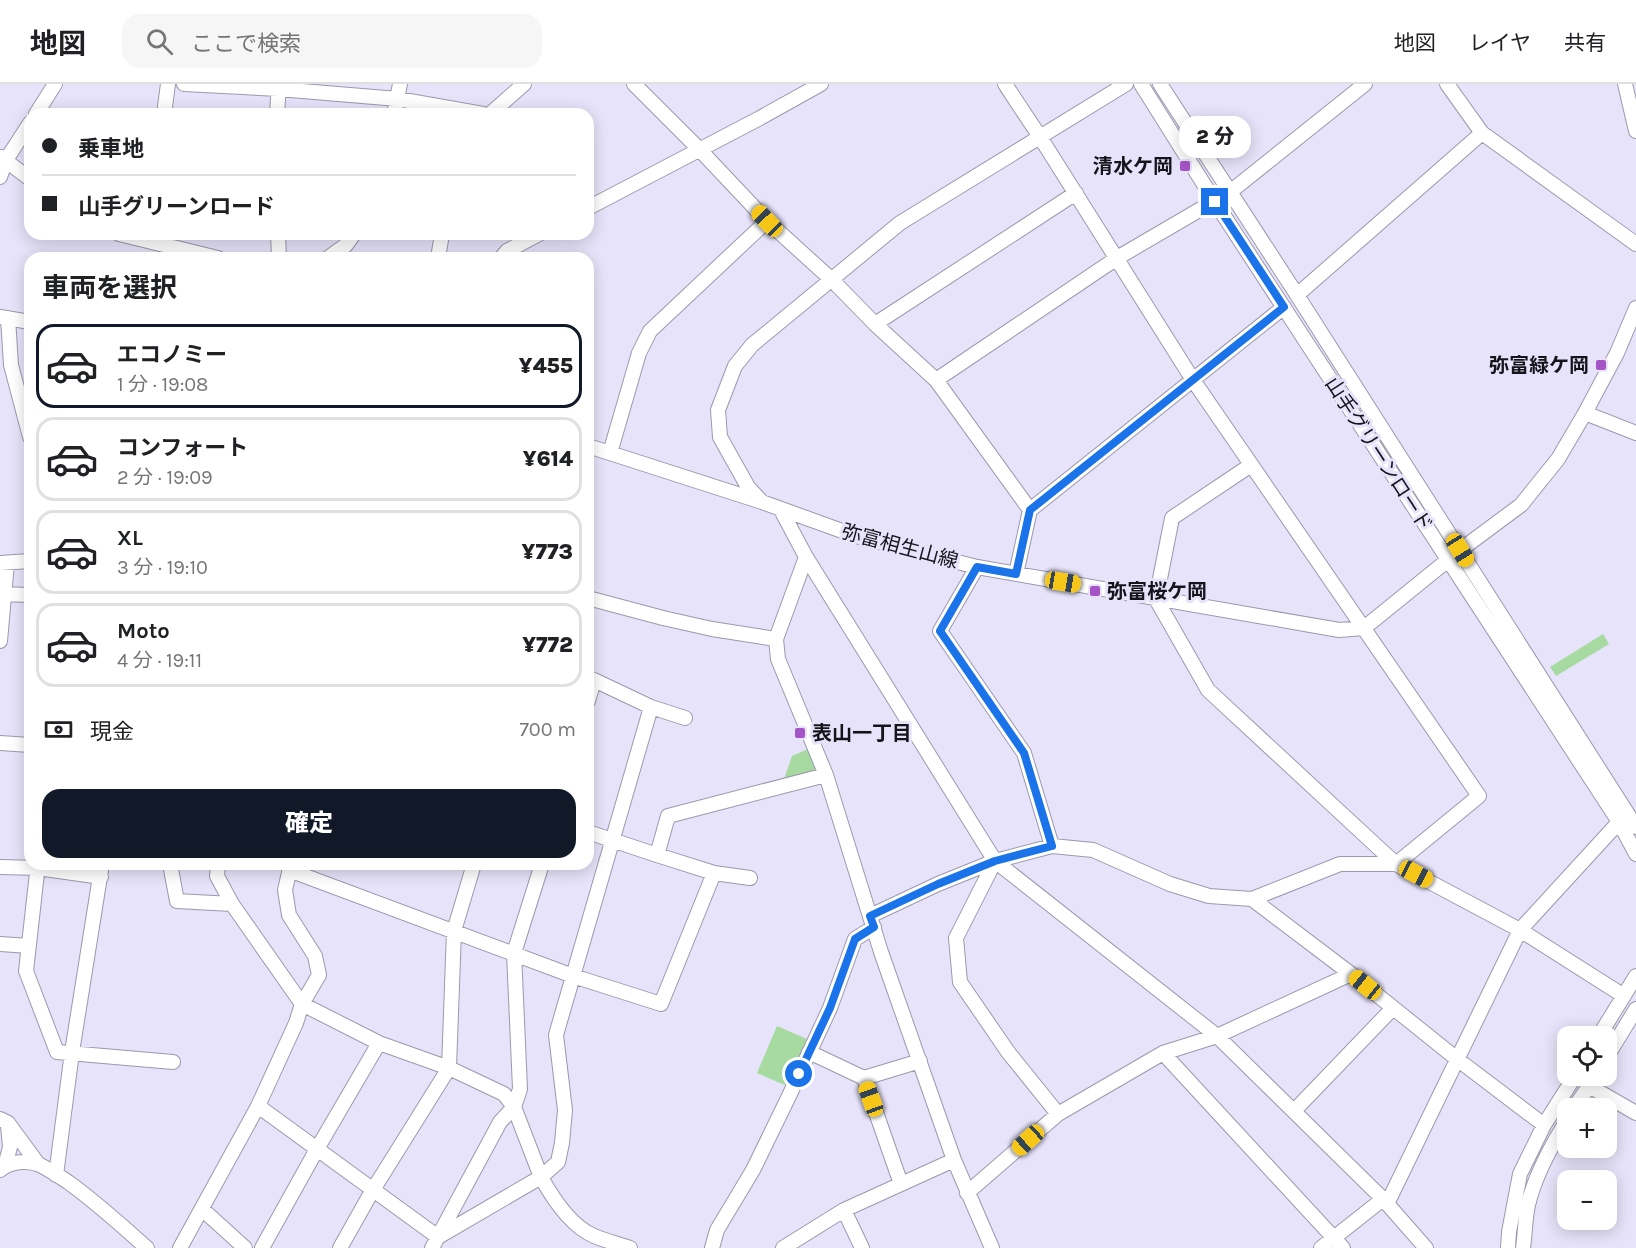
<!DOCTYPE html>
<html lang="ja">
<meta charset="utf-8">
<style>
:root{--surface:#fff;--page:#f6f6f6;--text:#202124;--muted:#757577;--line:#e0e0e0;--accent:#111827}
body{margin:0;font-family:Karla,"Noto Sans JP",sans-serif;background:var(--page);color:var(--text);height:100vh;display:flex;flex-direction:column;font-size:22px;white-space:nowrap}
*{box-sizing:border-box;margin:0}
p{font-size:20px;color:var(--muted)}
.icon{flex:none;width:33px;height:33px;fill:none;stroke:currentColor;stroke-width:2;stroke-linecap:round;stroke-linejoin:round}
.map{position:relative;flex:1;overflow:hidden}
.sheet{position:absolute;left:24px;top:168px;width:570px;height:618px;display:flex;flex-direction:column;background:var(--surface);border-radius:18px;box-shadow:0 3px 15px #0003}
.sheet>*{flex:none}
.guide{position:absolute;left:24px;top:24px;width:570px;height:132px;border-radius:18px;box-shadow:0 3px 15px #0003;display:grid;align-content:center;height:132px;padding:0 18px;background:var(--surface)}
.tools{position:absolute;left:1557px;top:942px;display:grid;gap:12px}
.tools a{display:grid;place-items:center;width:60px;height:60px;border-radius:12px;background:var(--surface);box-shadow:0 3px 15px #0003;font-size:30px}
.end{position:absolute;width:27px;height:27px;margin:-14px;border:8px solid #1a73e8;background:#fff;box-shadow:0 0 0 3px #fff}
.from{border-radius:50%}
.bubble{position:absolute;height:42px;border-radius:18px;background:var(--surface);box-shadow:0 3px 15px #0003;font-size:20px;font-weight:800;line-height:42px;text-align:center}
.car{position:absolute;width:18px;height:36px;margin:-18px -9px;border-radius:8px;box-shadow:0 0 4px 2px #0007;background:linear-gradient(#f5c518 24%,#345 0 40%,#f5c518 0 76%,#345 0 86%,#f5c518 0)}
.guide b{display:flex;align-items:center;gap:21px;height:57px;font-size:22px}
.guide b+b{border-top:2px solid var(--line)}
.guide i{width:15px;height:15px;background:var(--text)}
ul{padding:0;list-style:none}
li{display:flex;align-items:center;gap:18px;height:84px;margin:0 12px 9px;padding:0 6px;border:3px solid var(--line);border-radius:18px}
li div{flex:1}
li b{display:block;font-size:22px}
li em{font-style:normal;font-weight:800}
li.selected{border-color:var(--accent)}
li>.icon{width:54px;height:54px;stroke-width:1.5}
h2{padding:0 18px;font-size:27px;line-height:72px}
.pay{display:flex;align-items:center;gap:15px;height:66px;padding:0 18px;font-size:22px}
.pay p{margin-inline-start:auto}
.primary-button{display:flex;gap:12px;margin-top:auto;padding:12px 18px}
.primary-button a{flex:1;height:69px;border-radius:18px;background:var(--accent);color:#fff;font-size:24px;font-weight:800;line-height:69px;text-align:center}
header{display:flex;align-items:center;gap:36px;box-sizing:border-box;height:84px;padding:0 30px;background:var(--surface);border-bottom:2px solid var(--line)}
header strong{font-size:28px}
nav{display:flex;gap:33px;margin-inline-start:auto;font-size:21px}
.search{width:420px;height:54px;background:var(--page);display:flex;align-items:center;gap:15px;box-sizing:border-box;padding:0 21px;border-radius:18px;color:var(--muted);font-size:22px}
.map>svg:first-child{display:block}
.green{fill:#a6daa0}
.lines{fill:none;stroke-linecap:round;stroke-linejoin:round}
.minor-casing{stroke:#9c98ad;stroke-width:16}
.minor{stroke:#fff;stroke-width:14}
.route{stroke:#1a73e8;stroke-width:8}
.poi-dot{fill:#a555c6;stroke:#e7e3fa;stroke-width:2}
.labels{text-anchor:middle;stroke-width:6;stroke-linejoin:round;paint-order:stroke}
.poi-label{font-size:20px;font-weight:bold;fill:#15141b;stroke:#e7e3fa;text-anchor:end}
.street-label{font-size:20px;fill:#15141b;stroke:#e7e3fa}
</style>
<header>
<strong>地図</strong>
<div class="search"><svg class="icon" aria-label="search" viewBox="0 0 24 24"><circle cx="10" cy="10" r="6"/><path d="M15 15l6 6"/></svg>ここで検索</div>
<nav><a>地図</a><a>レイヤ</a><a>共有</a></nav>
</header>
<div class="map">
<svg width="1636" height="1164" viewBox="0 0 1636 1164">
<rect width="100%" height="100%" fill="#e7e3fa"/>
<path class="green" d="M1603,550L1609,560L1556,592L1550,583Z
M810,664L820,689L783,698L792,672Z
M777,942L807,955L787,1002L757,989Z"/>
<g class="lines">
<g class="minor-casing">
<path id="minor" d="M184,0L278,5L398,15L483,30
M634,0L699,65L767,137L832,196L875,240L936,296L1030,426
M1141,0L1215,118L1619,738L1636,770
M1160,0L1297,211L1636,743
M1447,0L1482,49L1636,160
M1625,0L1636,47
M36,30L55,0
M164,30L168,0
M277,30L279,0
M394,30L400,0
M490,30L524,0
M1,73L30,95
M0,93L6,76L30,39
M588,124L760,34L821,0
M119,150L218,174
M278,150L279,174
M328,174L346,161L354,150
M438,174L442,150
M501,174L507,167L539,150
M1297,211L1482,49
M0,233L30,238
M8,234L11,281L30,353
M875,240L1076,109
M936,296L1117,174L1230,108L1365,0
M1585,329L1636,349
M588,362L762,418L856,452L977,483L1339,546L1364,544L1459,467L1521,421L1558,375L1585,329L1617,269L1636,224
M610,369L639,269L650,247L767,137
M1251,381L1172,434L1156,515L1208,606L1396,780L1520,846L1624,912
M760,416L748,403L720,353L718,326L735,282L752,261L900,139L1126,0
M781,426L806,473L776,555L778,575L826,691L881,868L954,1076L992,1164
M806,473L995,777L1217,952L1383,1115L1426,1164
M0,479L30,477
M977,483L940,547L1024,669L1052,762
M1016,490L1030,426L1284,223
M0,510L30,511
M588,514L663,534L712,545L776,555
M0,557L7,479
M588,594L594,596L651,623L685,634
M588,617L594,596
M0,659L30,661
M588,748L657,771L714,789L750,794
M657,771L668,732L826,691
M995,777L956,854L960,898L1008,968L1058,1030
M38,780L26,887L57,968L173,978
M170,780L177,817L232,820
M291,780L285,806L289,831L315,872L319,891L302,920L379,959L449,984L504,1010L514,1023L541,1093C553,1115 571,1142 594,1152C606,1157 618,1160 630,1164
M0,783L38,784L101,793
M289,786L573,892L661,920L714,789
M1252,815L1351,890
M870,832L938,800L995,777L1052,762L1093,766L1170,800L1209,812L1252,815L1340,780H1396L1479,712L1193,296L1040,53L1005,0
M0,860L29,862
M1599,952L1636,892
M809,968L864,994L920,977
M1163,969L1343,1164
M1606,974L1636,925
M864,994L901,1100
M1589,1002L1636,1029
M258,1022L438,1153L541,1093L558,1078L562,1059L565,1026L556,951L651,623
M1574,1024L1596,992
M1294,1027L1393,924
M0,1035L8,1039L38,1080
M5,1082L10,1063L8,1041
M0,1086C11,1077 27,1076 40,1081C50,1086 59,1092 68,1098C96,1118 121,1141 147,1164
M56,1091L72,968L102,780
M967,1109L1058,1030L1163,969L1217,952L1351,890L1457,975L1544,1041
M1387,1120L1520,846L1619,738
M202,1125L245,1164
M844,1126L862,1164
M180,1164L258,1022L296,939L302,920L232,820L217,792L218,780
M262,1164L317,1065L379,959
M340,1164L371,1109L449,984L454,847L474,780
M432,1164L500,1038L514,1023L520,1005L514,869L542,780
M712,1164L717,1146L753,1086L789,1012L830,924L855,855L874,843
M783,1164L844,1126L954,1076
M1321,1164L1383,1115
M1508,1164L1509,1148L1520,1090L1544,1041L1575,992
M1523,1164C1525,1150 1525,1135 1528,1121C1535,1091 1551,1062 1568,1035"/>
</g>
<use href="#minor" class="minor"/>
</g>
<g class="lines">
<path class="route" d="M799,990L830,924L855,855L874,843L870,832L938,800L995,777L1052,762L1024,669L940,547L977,483L1016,490L1030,426L1284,223L1215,118"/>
</g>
<g class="poi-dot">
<rect x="1179" y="76" width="12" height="12" rx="3"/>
<rect x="1595" y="275" width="12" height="12" rx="3"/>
<rect x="1089" y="501" width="12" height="12" rx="3"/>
<rect x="794" y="643" width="12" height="12" rx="3"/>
</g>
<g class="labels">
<g class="poi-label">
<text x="1173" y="89">清水ケ岡</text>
<text x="1589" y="288">弥富緑ケ岡</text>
<text x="1107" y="514" text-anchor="start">弥富桜ケ岡</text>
<text x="812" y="656" text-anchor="start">表山一丁目</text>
</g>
<g class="street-label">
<text transform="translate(1379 370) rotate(57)" y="7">山手グリーンロード</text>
<text transform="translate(900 462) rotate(15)" y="7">弥富相生山線</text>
</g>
</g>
</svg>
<div class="tools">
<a><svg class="icon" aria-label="locate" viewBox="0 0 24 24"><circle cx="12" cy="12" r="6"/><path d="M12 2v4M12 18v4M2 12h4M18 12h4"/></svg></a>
<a>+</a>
<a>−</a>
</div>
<i class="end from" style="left:799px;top:990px"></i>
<i class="end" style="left:1215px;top:118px"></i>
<div class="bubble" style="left:1179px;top:32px;width:72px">2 分</div>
<i class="car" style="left:767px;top:137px;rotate:316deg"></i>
<i class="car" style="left:1460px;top:466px;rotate:148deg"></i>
<i class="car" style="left:1063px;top:498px;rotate:100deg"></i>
<i class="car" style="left:1416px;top:790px;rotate:118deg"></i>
<i class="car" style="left:1365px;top:901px;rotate:309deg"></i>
<i class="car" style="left:871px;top:1015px;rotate:340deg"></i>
<i class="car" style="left:1028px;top:1056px;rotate:228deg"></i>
<div class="guide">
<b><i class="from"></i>乗車地</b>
<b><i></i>山手グリーンロード</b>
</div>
<section class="sheet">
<h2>車両を選択</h2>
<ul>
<li class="selected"><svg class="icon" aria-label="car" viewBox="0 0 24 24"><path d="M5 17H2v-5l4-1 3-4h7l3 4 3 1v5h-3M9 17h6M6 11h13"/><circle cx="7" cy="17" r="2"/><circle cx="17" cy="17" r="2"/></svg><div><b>エコノミー</b><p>1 分 · 19:08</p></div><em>¥455</em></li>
<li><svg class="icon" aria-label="car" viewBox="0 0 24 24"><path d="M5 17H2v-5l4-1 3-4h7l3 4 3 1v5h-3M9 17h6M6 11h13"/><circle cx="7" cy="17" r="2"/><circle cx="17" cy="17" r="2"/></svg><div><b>コンフォート</b><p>2 分 · 19:09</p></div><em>¥614</em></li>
<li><svg class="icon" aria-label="car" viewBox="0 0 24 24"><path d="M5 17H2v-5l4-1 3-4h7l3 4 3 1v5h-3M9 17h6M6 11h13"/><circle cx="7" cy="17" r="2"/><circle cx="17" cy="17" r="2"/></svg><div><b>XL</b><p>3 分 · 19:10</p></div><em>¥773</em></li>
<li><svg class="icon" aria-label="car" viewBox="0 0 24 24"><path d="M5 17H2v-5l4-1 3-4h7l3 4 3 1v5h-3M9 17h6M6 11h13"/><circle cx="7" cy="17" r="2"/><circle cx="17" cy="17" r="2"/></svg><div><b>Moto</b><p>4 分 · 19:11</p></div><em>¥772</em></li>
</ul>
<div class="pay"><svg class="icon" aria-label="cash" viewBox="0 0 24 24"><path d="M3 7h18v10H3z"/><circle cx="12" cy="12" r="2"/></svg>現金<p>700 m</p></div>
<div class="primary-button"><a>確定</a></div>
</section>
</div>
